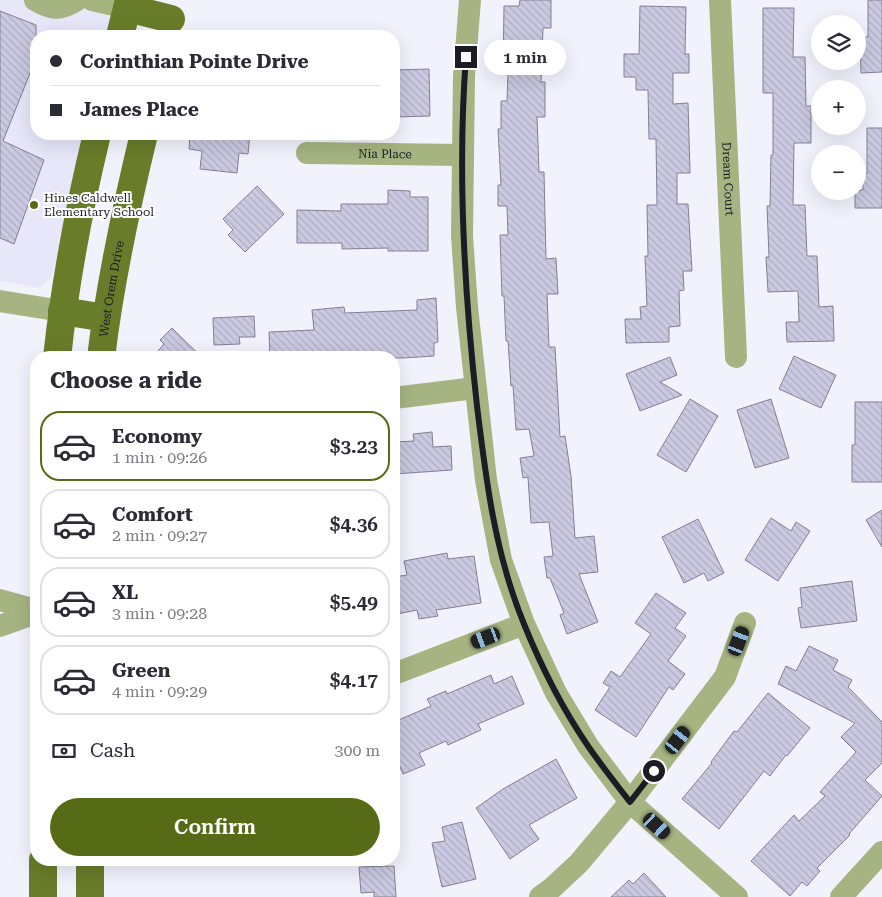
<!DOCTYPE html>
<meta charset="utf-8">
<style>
:root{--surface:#fff;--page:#f2f2f3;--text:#2b2b33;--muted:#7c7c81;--line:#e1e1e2;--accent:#576a16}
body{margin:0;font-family:"Roboto Serif",serif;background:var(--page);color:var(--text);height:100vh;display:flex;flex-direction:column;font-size:19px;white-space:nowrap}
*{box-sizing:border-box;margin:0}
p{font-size:16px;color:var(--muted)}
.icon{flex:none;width:28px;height:28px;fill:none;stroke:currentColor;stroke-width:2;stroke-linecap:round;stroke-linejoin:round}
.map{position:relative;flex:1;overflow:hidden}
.side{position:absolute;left:30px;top:351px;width:370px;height:515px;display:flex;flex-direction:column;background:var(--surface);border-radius:20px;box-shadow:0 5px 20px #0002}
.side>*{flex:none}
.hud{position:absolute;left:30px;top:30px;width:370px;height:110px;border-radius:20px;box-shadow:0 5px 20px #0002;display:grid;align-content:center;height:110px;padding:0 20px;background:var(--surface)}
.controls{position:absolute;left:811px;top:15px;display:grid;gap:10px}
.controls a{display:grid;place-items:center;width:55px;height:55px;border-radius:50%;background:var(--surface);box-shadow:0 5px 20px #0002;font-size:25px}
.end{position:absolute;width:22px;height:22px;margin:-11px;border:6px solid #1c1c25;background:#fff;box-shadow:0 0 0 2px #fff}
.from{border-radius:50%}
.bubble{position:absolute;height:35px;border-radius:18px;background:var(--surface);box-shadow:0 5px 20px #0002;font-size:16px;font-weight:600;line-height:35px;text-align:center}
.car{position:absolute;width:15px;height:30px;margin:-15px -8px;border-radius:6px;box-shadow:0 0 4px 1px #0007;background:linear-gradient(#222 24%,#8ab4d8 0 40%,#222 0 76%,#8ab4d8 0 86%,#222 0)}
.hud b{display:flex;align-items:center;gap:18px;height:48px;font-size:19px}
.hud b+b{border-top:1px solid var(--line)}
.hud i{width:12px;height:12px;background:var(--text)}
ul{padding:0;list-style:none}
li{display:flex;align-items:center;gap:15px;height:70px;margin:0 10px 8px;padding:0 10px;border:2px solid var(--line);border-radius:20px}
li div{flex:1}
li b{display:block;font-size:19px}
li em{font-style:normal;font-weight:600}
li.current{border-color:var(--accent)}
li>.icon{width:45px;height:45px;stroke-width:1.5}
h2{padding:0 20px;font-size:22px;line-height:60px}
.pay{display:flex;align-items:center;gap:12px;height:55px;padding:0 20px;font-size:19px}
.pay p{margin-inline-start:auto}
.button{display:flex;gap:10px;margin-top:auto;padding:10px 20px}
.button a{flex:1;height:58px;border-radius:30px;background:var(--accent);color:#fff;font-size:20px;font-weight:600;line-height:58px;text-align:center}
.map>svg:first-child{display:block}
.built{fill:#e8e7fa}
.building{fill:url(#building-back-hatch);stroke:#808096}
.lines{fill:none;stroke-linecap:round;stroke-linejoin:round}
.minor{stroke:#a5b481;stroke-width:22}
.major{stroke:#687c2a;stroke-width:28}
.route{stroke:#1c1c25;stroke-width:6}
.poi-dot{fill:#576a16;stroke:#fff;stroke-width:2}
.labels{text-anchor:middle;stroke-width:4;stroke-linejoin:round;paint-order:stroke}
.street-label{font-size:12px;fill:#1c1c25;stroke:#fff}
.poi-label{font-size:12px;fill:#1c1c25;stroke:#fff;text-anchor:start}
</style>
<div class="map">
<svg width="882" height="897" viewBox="0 0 882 897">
<defs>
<pattern id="building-back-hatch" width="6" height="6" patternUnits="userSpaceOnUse" patternTransform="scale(1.25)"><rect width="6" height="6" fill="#cbcae2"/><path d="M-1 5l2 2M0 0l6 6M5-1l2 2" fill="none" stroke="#aeadc2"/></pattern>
</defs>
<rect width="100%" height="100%" fill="#f2f2fc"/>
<path class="built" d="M0,0H115L107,36H36V134H85L52,277L39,288L0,281Z"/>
<path class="building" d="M520,0H551V28H543L541,82H545V117H537L539,172H544L546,259L556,258L558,294H547L549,347H555L560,437L565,436L571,476L575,538L594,536L598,572L579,574L598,622L567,634L560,615L564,613L550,578H547L544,557L553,556L549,522L531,523L528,477L523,478L520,458L534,456L529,429L516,430L513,385L511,386L508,341H506L504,296H502L500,235H508L507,206H498V185H501L498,129H501V101H507L508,73H503L504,6H519Z
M868,0H882V72L861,73L860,37H868Z
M640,6L686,7L685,54H689V73H673V104L688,103L690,173H677V204H688L692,271H683L684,290L679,291L680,326L669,327V342L626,343L625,319H641L640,307L647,306L645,256H648L647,205H657L656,139H649L648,90H636V77H624V54H639Z
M763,8H794L793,57H805L806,106H811V143H794L793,205H805L807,256H817L819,307L833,306L834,341L787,342L786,322H799L798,291L768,292L766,257H769L767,206H770L771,155H773V93H763Z
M0,11L36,25V58L3,141L44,160L14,244L0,238Z
M429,69L430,116L394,117V70Z
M867,128H882V208H855V191L863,190V174H867Z
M190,134H250L248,154L239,153L237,173L200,169L202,151L189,149Z
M257,186L284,214L245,252L228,235L233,230L223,219Z
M388,190L410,191V197H428V251H388V248L342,249V243H297V210L341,211V204H388Z
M436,298L438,342L434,343V356L403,358H270L269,332L314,330L312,310L344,307L345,313L417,310V300Z
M254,316L255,337H239L240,344L214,345L213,318Z
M172,328L182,338L203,358H152L164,344L160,340Z
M794,356L836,375L821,408L779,389Z
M670,357L677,375L660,382L682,395L640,411L626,374Z
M690,399L718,416L686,472L657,455Z
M771,399L789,458L755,468L737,410Z
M855,402H882V482H852V445H855Z
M432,432L433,447L451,446L452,470L394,474V442L414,441L413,434Z
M882,510V547L866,520Z
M771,518L791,531L796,522L810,531L778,581L745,560Z
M698,519L724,573L708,581L704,573L684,583L662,537Z
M447,553L448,559L474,556L481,603L436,610L438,616L419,619L417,610L397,614L394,598V577L407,575L404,561Z
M852,581L857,621L801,628L798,608L802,607L800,588Z
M656,593L686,613L675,628L686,636L668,661L685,674L673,690L669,687L636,737L595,710L610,687L603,683L611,671L620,677L651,634L635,623Z
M809,646L838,660L833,670L852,680L848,687L882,722V763L865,780L882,796L849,834L850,835L817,868L820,871L807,886L802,882L790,896L751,861L794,815L799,821L825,796L820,792L856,752L841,737L855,723L778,684L786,666L796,671Z
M491,675L494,684L512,676L524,704L478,724L481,730L448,745L446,741L419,753L425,765L403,774L394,752V722L431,706L427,699L446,691L447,694Z
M768,693L810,728L787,756L786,755L770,776L764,771L719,829L682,799L712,763L711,762L734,731L737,732Z
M556,759L577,798L529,825L539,839L510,859L476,808L503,789Z
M462,822L476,879L442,887L432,843L445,841L442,827Z
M394,866L396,897H374V892L361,893L359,867Z
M644,873L666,897H611L629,880L633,884Z"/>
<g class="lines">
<g class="minor">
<path d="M35,0C52,10 60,11 77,0"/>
<path d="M92,0L127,8"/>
<path d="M470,0L464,76L462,236L467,307L486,480L501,560L524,624L556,693L588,746L630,802L737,897"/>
<path id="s1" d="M720,0L736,357"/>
<path id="s2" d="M307,153L462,155"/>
<path d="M0,301L62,311"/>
<path d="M394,398L475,388"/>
<path d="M0,600L36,610"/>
<path d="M0,626L36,613"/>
<path d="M394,674L524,624"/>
<path d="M540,897L551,889L579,863L630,802L725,677L745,623"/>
<path d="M841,897L882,852"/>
</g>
<g class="major">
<path d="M127,8L171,19"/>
<path d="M120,36L129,0"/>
<path d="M62,311L106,318"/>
<path d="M57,358C65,282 79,208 97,134"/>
<path id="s3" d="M101,358C110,282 126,208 144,134"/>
<path d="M43,860V897"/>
<path d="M90,860V897"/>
</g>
</g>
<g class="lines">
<path class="route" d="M466,57C457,173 464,290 477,406C486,480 495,554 524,624C541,666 562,708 588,746C601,765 616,784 630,802L654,771"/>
</g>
<circle class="poi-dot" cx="34" cy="205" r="5"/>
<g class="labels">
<g class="street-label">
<text dy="4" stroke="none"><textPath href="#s2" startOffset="78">Nia Place</textPath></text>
<text dy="4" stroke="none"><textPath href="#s1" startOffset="179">Dream Court</textPath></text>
<text dy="4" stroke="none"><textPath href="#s3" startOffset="70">West Orem Drive</textPath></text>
</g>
<g class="poi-label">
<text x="44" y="202">Hines Caldwell<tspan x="44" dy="14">Elementary School</tspan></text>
</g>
</g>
</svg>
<div class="controls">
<a><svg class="icon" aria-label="layers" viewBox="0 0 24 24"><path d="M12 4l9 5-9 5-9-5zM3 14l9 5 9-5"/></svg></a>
<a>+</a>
<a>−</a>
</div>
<i class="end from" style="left:654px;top:771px"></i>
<i class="end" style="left:466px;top:57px"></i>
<div class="bubble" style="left:484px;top:40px;width:82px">1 min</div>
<i class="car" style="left:486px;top:638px;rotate:249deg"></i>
<i class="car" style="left:739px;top:641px;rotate:21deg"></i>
<i class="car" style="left:678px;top:740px;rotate:37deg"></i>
<i class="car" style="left:657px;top:826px;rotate:132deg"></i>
<div class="hud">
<b><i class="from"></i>Corinthian Pointe Drive</b>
<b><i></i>James Place</b>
</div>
<section class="side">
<h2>Choose a ride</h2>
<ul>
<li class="current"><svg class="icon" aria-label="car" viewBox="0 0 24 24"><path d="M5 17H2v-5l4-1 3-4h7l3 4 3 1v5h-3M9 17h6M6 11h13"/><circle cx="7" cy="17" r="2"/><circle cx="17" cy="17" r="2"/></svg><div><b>Economy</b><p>1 min · 09:26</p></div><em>$3.23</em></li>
<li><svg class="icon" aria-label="car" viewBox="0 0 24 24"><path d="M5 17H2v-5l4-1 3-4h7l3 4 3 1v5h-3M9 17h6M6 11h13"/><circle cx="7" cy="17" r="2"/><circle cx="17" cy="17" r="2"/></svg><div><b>Comfort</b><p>2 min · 09:27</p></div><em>$4.36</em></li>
<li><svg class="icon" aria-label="car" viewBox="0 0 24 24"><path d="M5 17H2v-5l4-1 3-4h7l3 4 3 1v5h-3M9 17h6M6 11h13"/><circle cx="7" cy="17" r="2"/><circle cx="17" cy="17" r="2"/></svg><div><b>XL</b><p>3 min · 09:28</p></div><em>$5.49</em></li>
<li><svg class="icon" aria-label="car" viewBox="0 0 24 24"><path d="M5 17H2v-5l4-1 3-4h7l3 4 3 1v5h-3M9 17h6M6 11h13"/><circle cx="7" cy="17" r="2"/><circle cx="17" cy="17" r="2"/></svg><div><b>Green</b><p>4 min · 09:29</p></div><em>$4.17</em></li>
</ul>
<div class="pay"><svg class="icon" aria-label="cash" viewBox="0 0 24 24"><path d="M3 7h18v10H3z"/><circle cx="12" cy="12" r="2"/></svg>Cash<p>300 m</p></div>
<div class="button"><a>Confirm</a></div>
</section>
</div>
